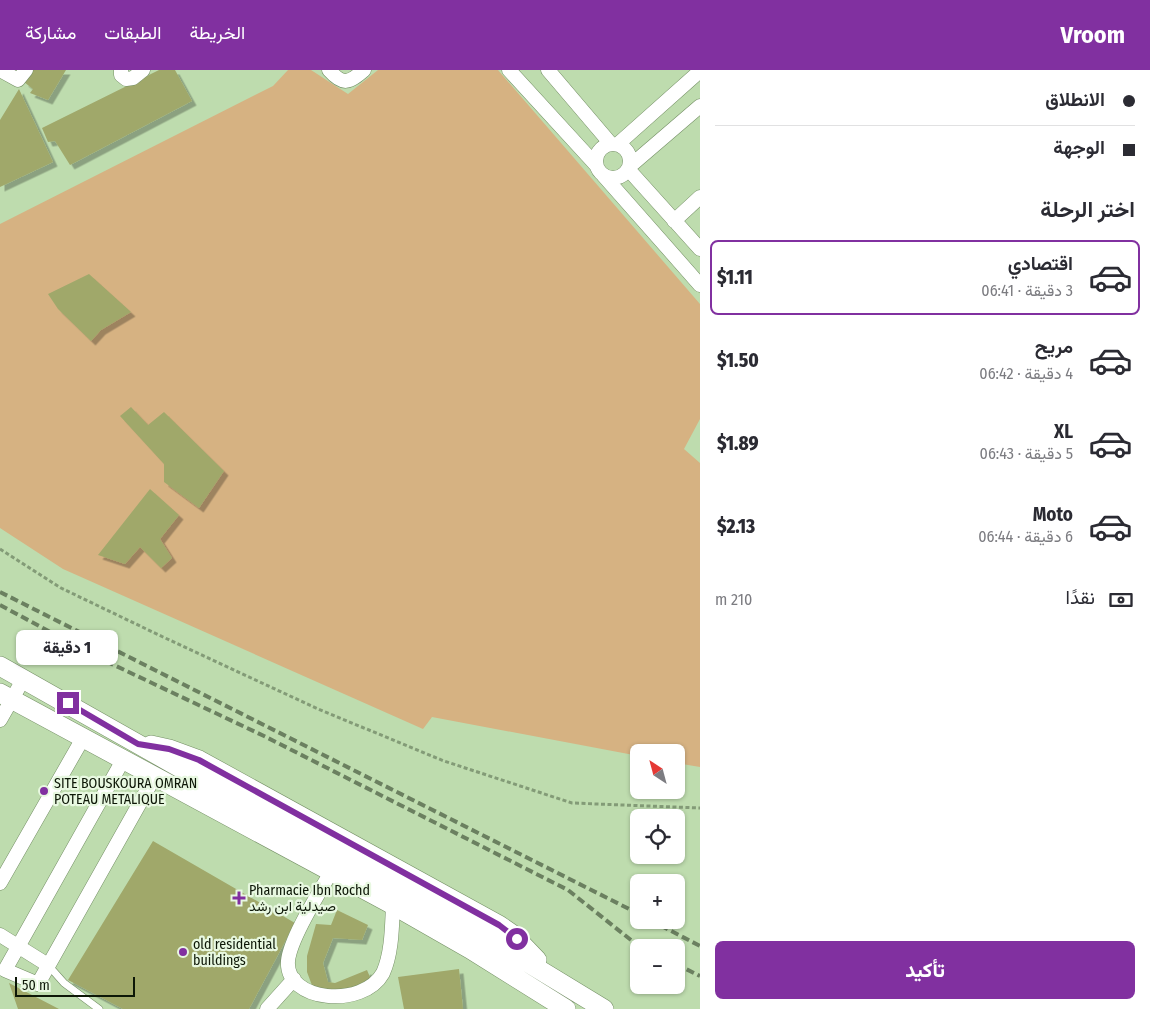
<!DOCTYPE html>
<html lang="ar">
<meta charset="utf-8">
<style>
:root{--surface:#fff;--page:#f2f2f3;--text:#2b2b33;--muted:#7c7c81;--line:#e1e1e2;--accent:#8130a0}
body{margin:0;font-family:"Fira Sans Condensed",Vazirmatn,sans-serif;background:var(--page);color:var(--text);direction:rtl;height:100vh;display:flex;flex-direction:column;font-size:19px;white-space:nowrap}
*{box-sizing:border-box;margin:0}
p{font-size:16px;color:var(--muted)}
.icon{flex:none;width:28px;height:28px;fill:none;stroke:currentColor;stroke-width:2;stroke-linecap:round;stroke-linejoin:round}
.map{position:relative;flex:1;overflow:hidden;direction:ltr}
.panel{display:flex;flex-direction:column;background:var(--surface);width:450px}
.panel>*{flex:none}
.top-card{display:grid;align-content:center;height:110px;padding:0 15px;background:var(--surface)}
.needle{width:32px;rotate:324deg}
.fabs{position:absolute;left:630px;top:674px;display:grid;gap:10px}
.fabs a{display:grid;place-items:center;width:55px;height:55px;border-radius:8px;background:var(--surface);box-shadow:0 1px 4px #0004;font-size:25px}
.scale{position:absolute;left:15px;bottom:12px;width:120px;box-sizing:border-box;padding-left:5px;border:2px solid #0d1707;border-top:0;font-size:14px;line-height:18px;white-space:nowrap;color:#0d1707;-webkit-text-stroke:4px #e8f8e1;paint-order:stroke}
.end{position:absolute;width:22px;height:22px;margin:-11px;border:6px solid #8130a0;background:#fff;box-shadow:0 0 0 2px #fff}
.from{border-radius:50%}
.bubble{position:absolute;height:35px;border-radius:8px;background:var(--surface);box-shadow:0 1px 4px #0004;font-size:16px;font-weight:800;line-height:35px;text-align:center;direction:rtl}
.top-card b{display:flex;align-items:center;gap:18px;height:48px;font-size:19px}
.top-card b+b{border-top:1px solid var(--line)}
.top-card i{width:12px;height:12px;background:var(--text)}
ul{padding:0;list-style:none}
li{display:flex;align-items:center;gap:15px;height:75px;margin:0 10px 8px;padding:0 5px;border:2px solid transparent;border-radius:8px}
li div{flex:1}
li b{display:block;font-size:19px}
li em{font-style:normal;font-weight:800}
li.selected{border-color:var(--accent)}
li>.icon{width:45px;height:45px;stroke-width:1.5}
h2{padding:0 15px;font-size:22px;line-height:60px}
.pay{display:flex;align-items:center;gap:12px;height:55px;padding:0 15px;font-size:19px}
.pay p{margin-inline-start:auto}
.cta{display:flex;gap:10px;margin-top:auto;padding:10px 15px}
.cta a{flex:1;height:58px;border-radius:8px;background:var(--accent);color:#fff;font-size:20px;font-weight:800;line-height:58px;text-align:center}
header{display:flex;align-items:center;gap:30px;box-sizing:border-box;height:70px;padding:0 25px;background:var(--accent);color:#fff}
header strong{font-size:24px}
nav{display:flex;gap:28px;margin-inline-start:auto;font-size:18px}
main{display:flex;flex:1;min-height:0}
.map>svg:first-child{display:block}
.green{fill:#d6b282}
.building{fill:#a0a86b;filter:url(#shadow)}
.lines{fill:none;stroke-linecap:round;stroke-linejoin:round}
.lane-casing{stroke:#748f65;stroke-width:8}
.street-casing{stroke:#748f65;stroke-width:15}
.secondary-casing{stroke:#748f65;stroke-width:20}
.path{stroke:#839b77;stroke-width:3;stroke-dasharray:4 2.5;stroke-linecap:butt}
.lane{stroke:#fff;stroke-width:7}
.street{stroke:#fff;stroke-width:14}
.secondary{stroke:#fff;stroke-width:19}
.rail{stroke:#6b8060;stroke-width:4;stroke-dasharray:8 4;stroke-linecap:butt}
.route{stroke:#8130a0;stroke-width:6}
.poi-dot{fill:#8130a0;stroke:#e8f8e1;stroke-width:2}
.labels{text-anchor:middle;stroke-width:4.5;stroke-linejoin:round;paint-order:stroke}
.poi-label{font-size:14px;fill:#0d1707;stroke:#e8f8e1;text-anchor:start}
</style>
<header>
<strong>Vroom</strong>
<nav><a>الخريطة</a><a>الطبقات</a><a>مشاركة</a></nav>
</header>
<main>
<section class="panel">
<div class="top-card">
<b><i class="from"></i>الانطلاق</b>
<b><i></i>الوجهة</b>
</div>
<h2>اختر الرحلة</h2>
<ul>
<li class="selected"><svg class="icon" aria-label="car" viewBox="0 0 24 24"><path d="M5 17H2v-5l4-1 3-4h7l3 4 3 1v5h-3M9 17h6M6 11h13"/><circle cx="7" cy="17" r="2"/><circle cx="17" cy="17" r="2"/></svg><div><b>اقتصادي</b><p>3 دقيقة · 06:41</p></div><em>$1.11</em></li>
<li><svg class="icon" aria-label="car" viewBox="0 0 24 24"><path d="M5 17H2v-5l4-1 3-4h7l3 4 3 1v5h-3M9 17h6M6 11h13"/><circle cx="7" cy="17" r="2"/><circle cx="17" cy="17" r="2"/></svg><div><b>مريح</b><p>4 دقيقة · 06:42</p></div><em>$1.50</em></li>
<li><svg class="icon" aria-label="car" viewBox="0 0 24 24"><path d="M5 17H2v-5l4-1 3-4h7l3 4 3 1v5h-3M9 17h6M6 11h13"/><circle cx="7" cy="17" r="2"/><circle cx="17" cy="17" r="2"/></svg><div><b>XL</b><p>5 دقيقة · 06:43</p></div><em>$1.89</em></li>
<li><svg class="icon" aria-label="car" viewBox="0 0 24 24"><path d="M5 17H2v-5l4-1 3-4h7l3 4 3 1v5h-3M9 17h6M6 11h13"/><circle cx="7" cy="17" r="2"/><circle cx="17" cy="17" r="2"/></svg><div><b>Moto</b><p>6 دقيقة · 06:44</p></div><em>$2.13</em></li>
</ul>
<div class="pay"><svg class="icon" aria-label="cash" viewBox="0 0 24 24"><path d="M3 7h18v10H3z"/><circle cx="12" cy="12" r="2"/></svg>نقدًا<p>210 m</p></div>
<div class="cta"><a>تأكيد</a></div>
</section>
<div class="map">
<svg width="700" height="939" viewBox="0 0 700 939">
<defs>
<filter id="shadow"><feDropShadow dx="4.5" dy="4.5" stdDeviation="0" flood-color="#0004"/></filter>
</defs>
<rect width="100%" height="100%" fill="#bedcae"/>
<path class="green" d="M288,0H311L348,24L378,0H498L700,234V349L684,379L700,393V697L676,693V682H639V686L432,647L423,659L63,499L0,458V154L273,16Z"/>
<path class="building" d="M31,0H66L48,30L30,23L33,19L24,12Z
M159,0H175L192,31L70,95L55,71L48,72L42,58Z
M19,19L53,92L0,117V50Z
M89,204L131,242L101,260L91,271L58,239L48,224Z
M131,337L148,355L164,342L224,401L199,438L164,412V394L120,346Z
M150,419L179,445L160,469L172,488L161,498L140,477L125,494L98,485Z
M153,771L295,853L249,939H123L68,910Z
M337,840L368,855L362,870L333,868L323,893L328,912L335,913L367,900L372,912L342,926L313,918L307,902V886L316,854L331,855Z
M459,899L463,939H404L398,907Z
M9,913L59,939H18Z"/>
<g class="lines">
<g class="lane-casing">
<path id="lane" d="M48,895L64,913L99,939"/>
</g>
<g class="street-casing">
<path id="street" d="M0,0L18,10L26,0
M121,0V5L126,9L133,8L143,0
M329,0C343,16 349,13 364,0
M509,0L596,95
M548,0L611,74
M596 91a17 17 0 1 1 34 0a17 17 0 1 1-34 0Z
M618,74L700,1
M629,97L700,36
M628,99L700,179
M603,105L700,215
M674,151L700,127
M0,650L24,608
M123,690L5,900L38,914L155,706
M331,802C319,823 290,869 288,891C285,932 363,939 383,903C392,883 392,856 393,835
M0,813L83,668
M0,865L48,895
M267,939L294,909"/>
</g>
<g class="secondary-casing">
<path id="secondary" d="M0,596L304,768L497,874L604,939
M0,623L393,835L470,879L566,939
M151,675L169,679L199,690L499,855L512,864L537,890"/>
</g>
<path class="path" d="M0,479L61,518L163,567L318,639L444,691L572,733L700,738"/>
<use href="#lane" class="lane"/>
<use href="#street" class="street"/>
<use href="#secondary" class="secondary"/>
<path class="rail" d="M0,522L639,844
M0,535L97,587L264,666L568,820L641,878
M650,850L700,876
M676,894L700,906"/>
</g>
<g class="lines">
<path class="route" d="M68,633L138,674L169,679L199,690L499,855L517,869"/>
</g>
<g class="poi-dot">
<circle cx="44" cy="721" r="5"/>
<path d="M236.5 820.5h5v5h5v5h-5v5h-5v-5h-5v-5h5z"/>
<circle cx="183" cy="882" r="5"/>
</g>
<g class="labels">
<g class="poi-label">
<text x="54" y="718">SITE BOUSKOURA OMRAN<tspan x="54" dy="16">POTEAU METALIQUE</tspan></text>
<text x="249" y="825">Pharmacie Ibn Rochd<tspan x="249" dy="16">صيدلية ابن رشد</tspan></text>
<text x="193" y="879">old residential<tspan x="193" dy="16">buildings</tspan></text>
</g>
</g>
</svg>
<div class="fabs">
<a><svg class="needle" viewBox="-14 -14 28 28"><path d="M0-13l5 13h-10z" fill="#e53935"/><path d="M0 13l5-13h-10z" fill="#7c7c81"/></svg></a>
<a><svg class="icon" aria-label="locate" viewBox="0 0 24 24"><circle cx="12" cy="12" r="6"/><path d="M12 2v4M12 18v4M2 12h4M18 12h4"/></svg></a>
<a>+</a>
<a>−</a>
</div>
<div class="scale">50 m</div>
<i class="end from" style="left:517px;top:869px"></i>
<i class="end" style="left:68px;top:633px"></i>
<div class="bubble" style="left:16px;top:560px;width:102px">1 دقيقة</div>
</div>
</main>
